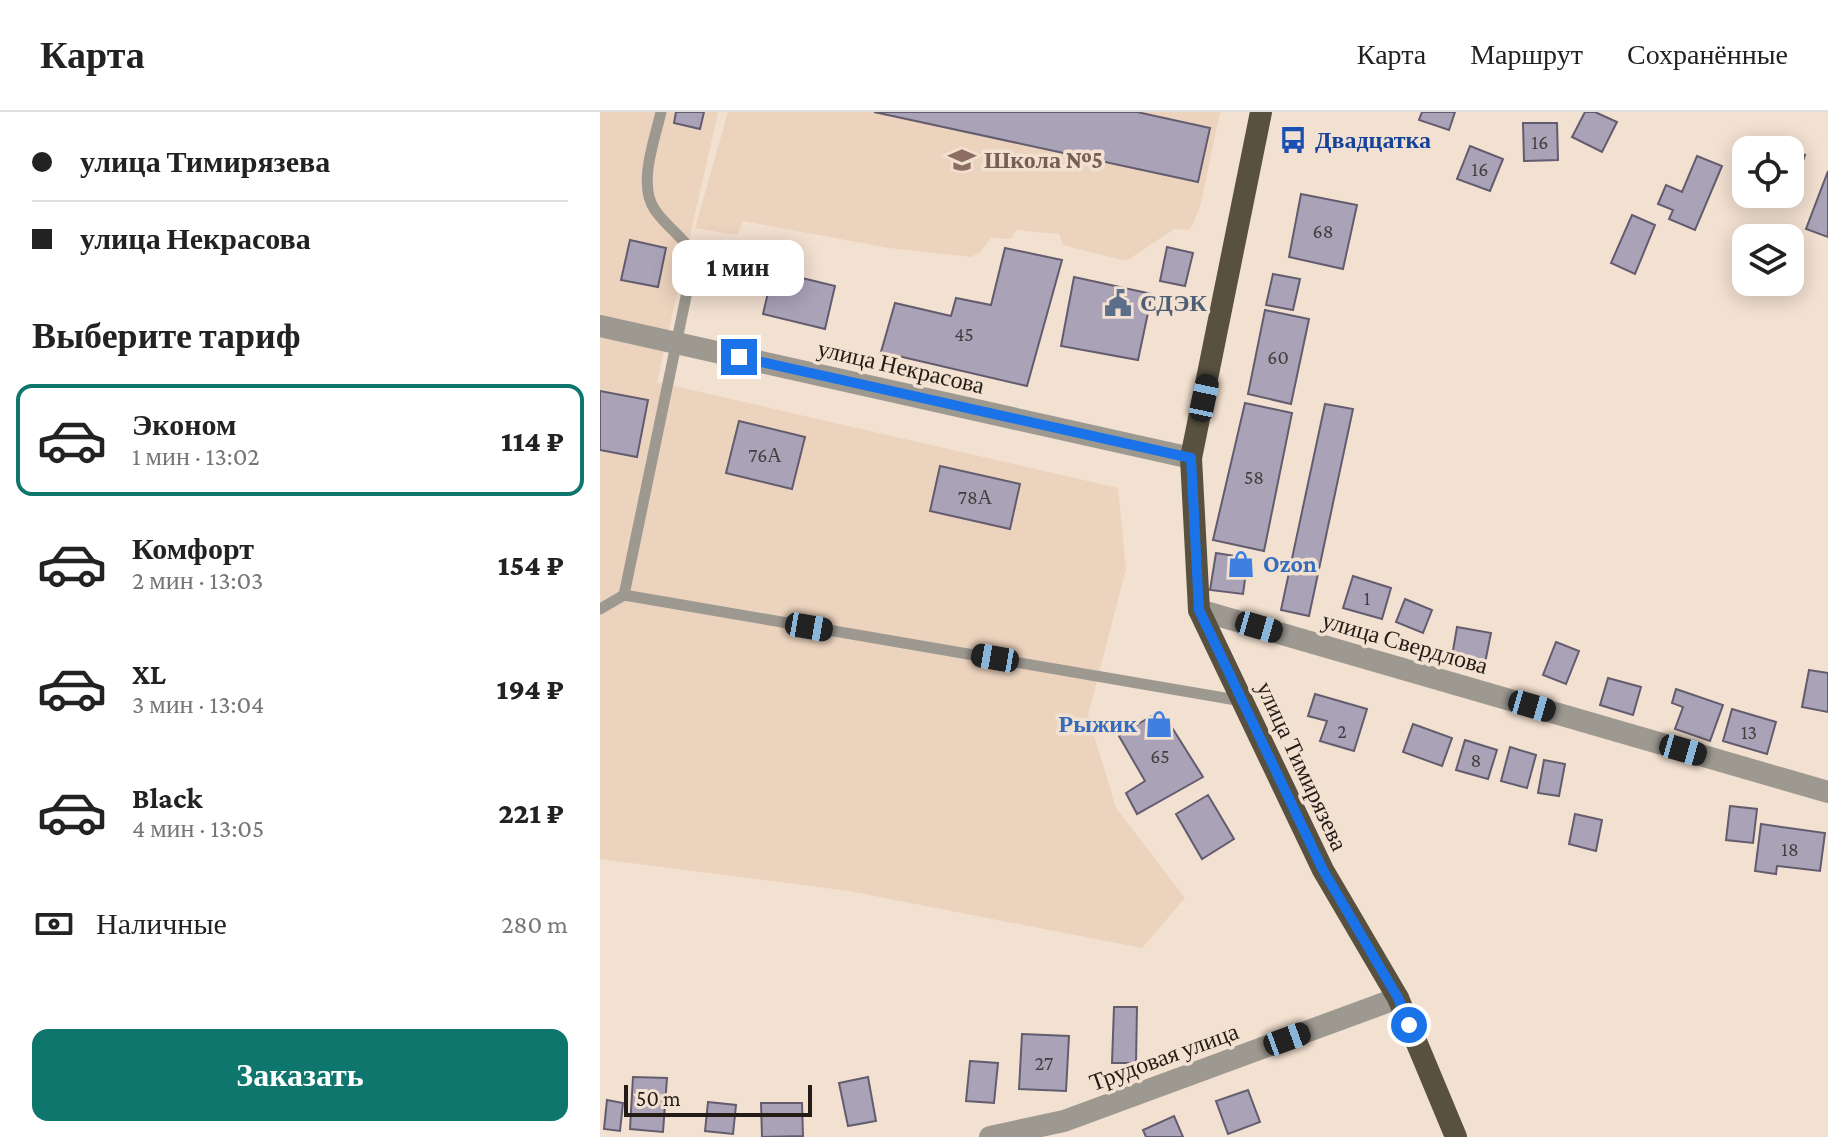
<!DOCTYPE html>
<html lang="ru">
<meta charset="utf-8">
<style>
:root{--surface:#fff;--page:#f2f2f2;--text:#222;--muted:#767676;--line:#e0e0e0;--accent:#0f766e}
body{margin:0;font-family:"Crimson Pro",serif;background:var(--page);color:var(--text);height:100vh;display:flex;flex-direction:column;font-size:30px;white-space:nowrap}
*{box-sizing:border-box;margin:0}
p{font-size:26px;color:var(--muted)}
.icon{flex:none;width:44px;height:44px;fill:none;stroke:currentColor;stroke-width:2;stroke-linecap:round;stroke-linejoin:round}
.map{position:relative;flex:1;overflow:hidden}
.drawer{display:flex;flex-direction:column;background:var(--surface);width:600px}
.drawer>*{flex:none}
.banner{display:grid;align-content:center;height:176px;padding:0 32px;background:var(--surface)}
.buttons{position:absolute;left:1132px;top:24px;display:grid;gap:16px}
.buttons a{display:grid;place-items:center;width:72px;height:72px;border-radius:16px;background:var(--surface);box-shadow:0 4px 20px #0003;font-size:40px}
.scale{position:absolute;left:24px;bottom:20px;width:188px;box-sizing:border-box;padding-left:8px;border:4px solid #231c16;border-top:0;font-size:22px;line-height:28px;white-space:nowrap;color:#231c16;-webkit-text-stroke:6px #f2e0d0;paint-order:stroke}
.end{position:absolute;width:36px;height:36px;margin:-18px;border:10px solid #1a73e8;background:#fff;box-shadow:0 0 0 4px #fff}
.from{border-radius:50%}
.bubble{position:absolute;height:56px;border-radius:16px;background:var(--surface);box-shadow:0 4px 20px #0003;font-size:26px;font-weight:800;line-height:56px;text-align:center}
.car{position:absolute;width:24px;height:48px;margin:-24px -12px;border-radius:10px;box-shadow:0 0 6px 2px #0007;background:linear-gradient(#222 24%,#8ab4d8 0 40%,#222 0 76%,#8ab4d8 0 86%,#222 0)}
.banner b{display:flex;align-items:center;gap:28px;height:76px;font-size:30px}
.banner b+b{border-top:2px solid var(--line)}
.banner i{width:20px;height:20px;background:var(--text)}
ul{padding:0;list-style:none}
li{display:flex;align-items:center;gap:24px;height:112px;margin:0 16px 12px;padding:0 16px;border:4px solid transparent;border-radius:16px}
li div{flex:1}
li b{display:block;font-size:30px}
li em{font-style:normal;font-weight:800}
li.current{border-color:var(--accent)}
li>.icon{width:72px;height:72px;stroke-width:1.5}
h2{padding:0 32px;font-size:36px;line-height:96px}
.pay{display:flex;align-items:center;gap:20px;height:88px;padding:0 32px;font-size:30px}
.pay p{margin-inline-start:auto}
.action{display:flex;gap:16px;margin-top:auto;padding:16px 32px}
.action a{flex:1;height:92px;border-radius:16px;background:var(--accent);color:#fff;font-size:32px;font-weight:800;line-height:92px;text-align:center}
header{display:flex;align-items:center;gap:48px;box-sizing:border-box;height:112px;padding:0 40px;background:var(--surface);border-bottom:2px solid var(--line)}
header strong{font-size:38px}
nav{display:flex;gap:44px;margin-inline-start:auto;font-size:28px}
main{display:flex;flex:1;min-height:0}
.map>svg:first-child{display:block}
.built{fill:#ecd3be}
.building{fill:#aaa2b6;stroke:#635c6e;stroke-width:2}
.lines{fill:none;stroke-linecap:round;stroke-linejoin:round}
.service{stroke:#9d9990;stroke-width:11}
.minor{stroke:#9d9990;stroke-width:22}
.tertiary{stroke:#9d9990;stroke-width:22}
.trunk{stroke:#585140;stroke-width:22}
.route{stroke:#1a73e8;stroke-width:10}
.labels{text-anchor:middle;stroke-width:7;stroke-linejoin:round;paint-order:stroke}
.number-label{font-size:20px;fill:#453e3e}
.transit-label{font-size:24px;font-weight:bold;fill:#164399;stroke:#f2e0d0;text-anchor:start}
.education-label{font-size:24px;font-weight:bold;fill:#785e54;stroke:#f2e0d0;text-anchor:start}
.service-label{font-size:24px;font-weight:bold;fill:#4e5e75;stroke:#f2e0d0;text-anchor:start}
.street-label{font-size:24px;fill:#231c16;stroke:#f2e0d0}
.shop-label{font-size:24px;font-weight:bold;fill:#366cbe;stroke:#f2e0d0;text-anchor:start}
</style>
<header>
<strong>Карта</strong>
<nav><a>Карта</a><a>Маршрут</a><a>Сохранённые</a></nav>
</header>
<main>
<section class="drawer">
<div class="banner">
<b><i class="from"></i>улица Тимирязева</b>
<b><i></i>улица Некрасова</b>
</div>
<h2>Выберите тариф</h2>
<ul>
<li class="current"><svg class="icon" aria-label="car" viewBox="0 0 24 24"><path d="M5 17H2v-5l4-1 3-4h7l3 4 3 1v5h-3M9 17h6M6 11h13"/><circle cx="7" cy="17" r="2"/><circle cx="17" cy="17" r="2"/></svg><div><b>Эконом</b><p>1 мин · 13:02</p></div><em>114 ₽</em></li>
<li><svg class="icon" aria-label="car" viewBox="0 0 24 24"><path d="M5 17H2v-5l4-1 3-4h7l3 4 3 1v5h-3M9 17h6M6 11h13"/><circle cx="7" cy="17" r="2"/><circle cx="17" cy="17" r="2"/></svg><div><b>Комфорт</b><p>2 мин · 13:03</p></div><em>154 ₽</em></li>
<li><svg class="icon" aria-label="car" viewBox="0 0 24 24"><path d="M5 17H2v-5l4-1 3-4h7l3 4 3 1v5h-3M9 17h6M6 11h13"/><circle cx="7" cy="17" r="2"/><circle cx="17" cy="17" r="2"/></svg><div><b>XL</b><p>3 мин · 13:04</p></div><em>194 ₽</em></li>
<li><svg class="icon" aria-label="car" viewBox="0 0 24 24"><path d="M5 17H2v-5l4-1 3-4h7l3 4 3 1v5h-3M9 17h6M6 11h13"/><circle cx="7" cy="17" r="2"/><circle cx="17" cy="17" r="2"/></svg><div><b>Black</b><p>4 мин · 13:05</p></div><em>221 ₽</em></li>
</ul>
<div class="pay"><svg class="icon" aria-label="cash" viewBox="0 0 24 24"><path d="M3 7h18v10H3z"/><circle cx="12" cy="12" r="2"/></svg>Наличные<p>280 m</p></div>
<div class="action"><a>Заказать</a></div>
</section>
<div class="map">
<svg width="1228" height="1025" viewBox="0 0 1228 1025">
<rect width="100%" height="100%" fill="#f2e0d0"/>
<path class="built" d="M0,0H118L57,270L518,376L526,457L488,603L516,696L585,786L542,836L249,779L0,747Z
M128,0H620L600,95L590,118L574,117L526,149L463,133L459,122L416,118L411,127L391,126L380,140L371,145L289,136L143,109L137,123L95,116Z"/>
<path class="building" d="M76,0H104L100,17L74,11Z
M274,0H537L610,16L598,70Z
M822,0H855L849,18L819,8Z
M985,0H995L1017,10L1002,40L972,25Z
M923,11H957L958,48L924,49Z
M1169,31L1205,43L1194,75L1190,73V38H1167Z
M870,34L903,47L890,79L857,67Z
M1097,44L1122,54L1095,118L1069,107L1073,98L1058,92L1066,73L1082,80Z
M1228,59V125L1206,117Z
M701,82L757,93L743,157L689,145Z
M1032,103L1055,113L1035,162L1011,151Z
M30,128L66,136L58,175L21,168Z
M567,135L593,141L585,174L560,169Z
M405,136L462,148L427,274L281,240L295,191L351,204L356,186L391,193Z
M173,159L235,174L225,217L163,202Z
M673,162L700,167L693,198L666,193Z
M474,165L552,182L538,248L461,234Z
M665,198L709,207L691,292L648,282Z
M0,279L48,288L37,345L0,338Z
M645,291L692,301L664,439L613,428Z
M725,292L753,297L709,504L681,498Z
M139,309L205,325L192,377L126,361Z
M340,354L420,372L410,417L330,399Z
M616,441L648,446L643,482L610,478Z
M753,464L791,476L782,507L743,496Z
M805,487L832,498L823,521L796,510Z
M857,515L891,521L884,556L851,550Z
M956,530L979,539L966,572L943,563Z
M1209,558L1228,561V600L1202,595Z
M1008,566L1041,575L1033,603L1000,593Z
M1076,577L1123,593L1110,629L1075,617L1083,595L1072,591Z
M715,582L767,597L754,639L720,629L727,609L708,604Z
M1132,597L1176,610L1167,642L1123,629Z
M561,598L603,665L537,702L526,681L545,669L519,624Z
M813,612L852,626L842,654L803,640Z
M865,628L897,638L888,667L856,658Z
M910,635L936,643L927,676L901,669Z
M944,648L965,652L959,684L938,681Z
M608,683L634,727L602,747L576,702Z
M1130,694L1157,697L1153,731L1126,728Z
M975,702L1002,708L996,739L969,732Z
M1161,712L1225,721L1220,759L1177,754L1176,762L1155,759Z
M514,895H537L536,951H512Z
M422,922L469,924L466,979L419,977Z
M370,949L398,951L394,991L366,989Z
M33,965L67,966L63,1020L30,1017Z
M268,965L276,1009L248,1014L239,971Z
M648,978L660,1010L628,1022L616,989Z
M7,988L23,991L20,1019L4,1017Z
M108,990L136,993L133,1022L105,1019Z
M161,991H202L203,1024L162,1025Z
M574,1004L583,1025H546L543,1018Z"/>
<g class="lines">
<path class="service" d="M24,483L94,146C86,126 67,116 55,98C37,73 55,27 61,0
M0,497L24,483L642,589"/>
<path class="minor" d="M599,498L1228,680
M390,1025L464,1009L798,886"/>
<path class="tertiary" d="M0,214L591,346"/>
<path class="trunk" d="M661,0L591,346L599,498L723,758L798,886L856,1025"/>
</g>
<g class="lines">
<path class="route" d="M139,245L591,346L599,498L723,758L798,886L809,913"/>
</g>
<defs>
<g id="bus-bare" transform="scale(2.16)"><path d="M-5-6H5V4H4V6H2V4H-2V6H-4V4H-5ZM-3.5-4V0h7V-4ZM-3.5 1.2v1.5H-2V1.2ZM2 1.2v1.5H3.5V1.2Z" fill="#1a4fb4" stroke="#f2e0d0" stroke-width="2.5" paint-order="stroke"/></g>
<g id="school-bare" transform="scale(2.16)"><path d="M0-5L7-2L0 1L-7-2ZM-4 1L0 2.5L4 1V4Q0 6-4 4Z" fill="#8d6e63" stroke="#f2e0d0" stroke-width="2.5" paint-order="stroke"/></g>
<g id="civic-bare" transform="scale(2.16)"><path d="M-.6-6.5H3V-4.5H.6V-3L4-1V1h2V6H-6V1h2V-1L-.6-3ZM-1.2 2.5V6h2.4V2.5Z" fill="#5c6f8a" stroke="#f2e0d0" stroke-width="2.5" paint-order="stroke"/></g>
<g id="shop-bare" transform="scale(2.16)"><path d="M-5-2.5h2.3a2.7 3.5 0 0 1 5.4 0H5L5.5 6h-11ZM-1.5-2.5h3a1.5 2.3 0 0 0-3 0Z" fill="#3f7fe0" stroke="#f2e0d0" stroke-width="2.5" paint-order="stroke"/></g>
</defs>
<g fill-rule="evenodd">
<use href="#bus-bare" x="693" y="28"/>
<use href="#school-bare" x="362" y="48"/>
<use href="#civic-bare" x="518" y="191"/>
<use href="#shop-bare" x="641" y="452"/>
<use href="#shop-bare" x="559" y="612"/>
</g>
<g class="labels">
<g class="number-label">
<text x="940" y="37">16</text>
<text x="880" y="64">16</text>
<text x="723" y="126">68</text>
<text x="364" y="229">45</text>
<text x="678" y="252">60</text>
<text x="165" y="350">76А</text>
<text x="654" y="372">58</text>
<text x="375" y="392">78А</text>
<text x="767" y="493">1</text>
<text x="742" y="626">2</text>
<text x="1149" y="627">13</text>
<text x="560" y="651">65</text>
<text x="876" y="655">8</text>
<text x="1190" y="744">18</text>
<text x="444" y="958">27</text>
</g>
<g class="transit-label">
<text x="715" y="36">Двадцатка</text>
</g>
<g class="education-label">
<text x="384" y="56">Школа №5</text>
</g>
<g class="service-label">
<text x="540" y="199">СДЭК</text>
</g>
<g class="street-label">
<text transform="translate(301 255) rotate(13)" y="8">улица Некрасова</text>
<text transform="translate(805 531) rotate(16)" y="8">улица Свердлова</text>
<text transform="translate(702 654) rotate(65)" y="8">улица Тимирязева</text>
<text transform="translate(564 945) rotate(-20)" y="8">Трудовая улица</text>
</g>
<g class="shop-label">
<text x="663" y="460">Ozon</text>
<text x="537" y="620" text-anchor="end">Рыжик</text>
</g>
</g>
</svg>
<div class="buttons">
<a><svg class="icon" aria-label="locate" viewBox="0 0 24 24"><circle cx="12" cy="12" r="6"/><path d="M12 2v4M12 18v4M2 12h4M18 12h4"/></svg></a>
<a><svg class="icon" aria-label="layers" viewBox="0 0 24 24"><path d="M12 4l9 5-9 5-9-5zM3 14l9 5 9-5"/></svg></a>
</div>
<div class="scale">50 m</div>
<i class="end from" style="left:809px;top:913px"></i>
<i class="end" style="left:139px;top:245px"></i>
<div class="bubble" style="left:72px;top:128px;width:132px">1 мин</div>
<i class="car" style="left:604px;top:286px;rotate:12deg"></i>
<i class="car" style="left:209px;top:515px;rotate:100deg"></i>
<i class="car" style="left:659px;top:515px;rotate:106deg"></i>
<i class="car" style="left:395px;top:546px;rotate:280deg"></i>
<i class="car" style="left:932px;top:594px;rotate:106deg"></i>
<i class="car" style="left:1083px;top:638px;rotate:106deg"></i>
<i class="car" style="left:687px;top:927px;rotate:70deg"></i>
</div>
</main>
